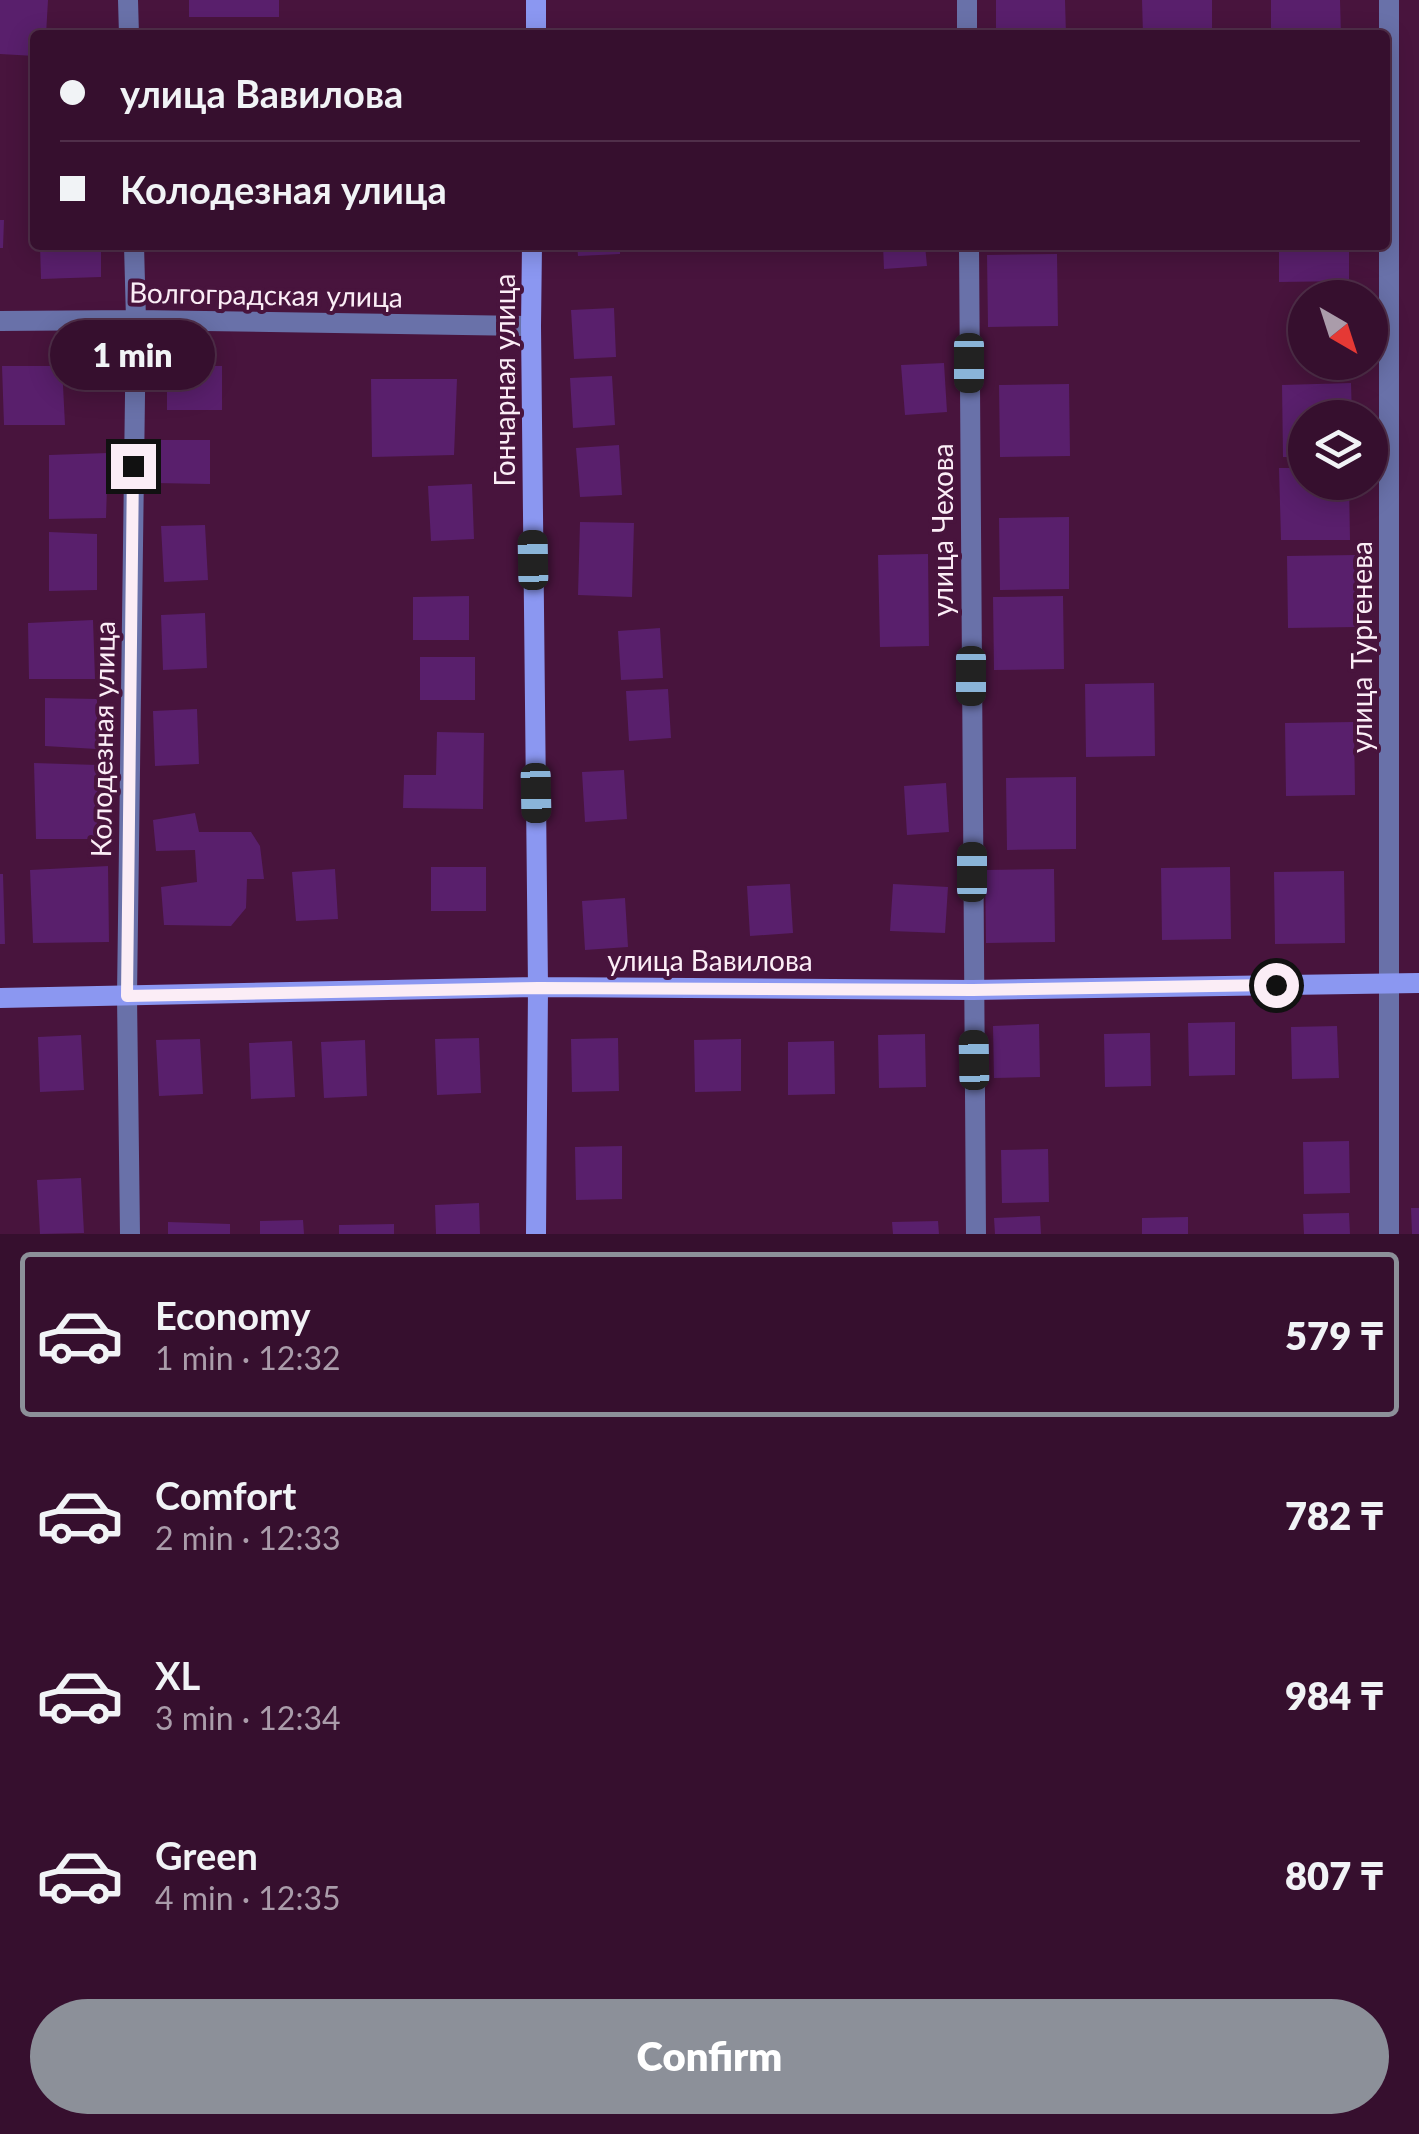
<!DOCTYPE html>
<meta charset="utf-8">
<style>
:root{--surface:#360f2e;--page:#3d1836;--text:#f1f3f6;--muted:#aa9caa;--line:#502f4a;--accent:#8c9099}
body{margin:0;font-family:Lato,sans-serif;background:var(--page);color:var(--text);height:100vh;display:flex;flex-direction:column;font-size:38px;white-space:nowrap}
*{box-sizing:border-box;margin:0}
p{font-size:32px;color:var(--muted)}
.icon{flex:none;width:55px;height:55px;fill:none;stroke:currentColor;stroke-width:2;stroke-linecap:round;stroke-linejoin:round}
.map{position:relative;height:1234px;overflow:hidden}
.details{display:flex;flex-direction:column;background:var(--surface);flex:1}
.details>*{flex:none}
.hud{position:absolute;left:30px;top:30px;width:1360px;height:220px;border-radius:10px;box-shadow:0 5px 25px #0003,0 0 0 2px var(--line);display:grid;align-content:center;height:220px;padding:0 30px;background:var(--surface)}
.needle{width:65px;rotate:141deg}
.buttons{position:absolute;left:1288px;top:280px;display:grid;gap:20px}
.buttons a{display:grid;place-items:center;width:100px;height:100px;border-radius:50%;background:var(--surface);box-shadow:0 5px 25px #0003,0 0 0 2px var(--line);font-size:50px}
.end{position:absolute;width:45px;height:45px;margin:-22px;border:12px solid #fbedf6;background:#111;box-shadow:0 0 0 5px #111}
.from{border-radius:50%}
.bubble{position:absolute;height:70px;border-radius:35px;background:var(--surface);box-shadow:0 5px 25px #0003,0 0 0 2px var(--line);font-size:32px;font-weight:800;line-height:70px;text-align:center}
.car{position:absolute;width:30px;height:60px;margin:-30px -15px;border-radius:12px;box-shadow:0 0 8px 2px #0007;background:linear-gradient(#222 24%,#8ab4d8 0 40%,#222 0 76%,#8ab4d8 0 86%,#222 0)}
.hud b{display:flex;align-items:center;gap:35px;height:95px;font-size:38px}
.hud b+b{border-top:2px solid var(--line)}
.hud i{width:25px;height:25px;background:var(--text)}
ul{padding:18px 0 0;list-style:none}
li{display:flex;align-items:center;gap:30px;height:165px;margin:0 20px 15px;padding:0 10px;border:5px solid transparent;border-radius:10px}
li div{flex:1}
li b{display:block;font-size:38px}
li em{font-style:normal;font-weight:800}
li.active{border-color:var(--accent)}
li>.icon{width:90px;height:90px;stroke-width:1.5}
.action{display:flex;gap:20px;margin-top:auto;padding:20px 30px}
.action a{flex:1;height:115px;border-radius:60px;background:var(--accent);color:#fff;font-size:40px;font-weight:800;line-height:115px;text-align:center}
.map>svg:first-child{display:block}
.building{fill:#591f6c}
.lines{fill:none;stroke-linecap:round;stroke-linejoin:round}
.street{stroke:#6971a9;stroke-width:20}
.secondary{stroke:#8b97f1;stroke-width:20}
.route{stroke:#fbedf6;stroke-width:12}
.labels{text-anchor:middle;stroke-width:8;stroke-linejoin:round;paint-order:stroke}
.street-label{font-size:28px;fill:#fbedf6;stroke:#48143d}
</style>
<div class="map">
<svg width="1419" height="1234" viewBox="0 0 1419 1234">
<rect width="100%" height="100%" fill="#48143d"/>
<path class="building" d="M0,0H48L46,35H35V56L0,54Z
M189,0H279V17H189Z
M996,0H1065L1066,35H996Z
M1142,0H1212V35H1143Z
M1271,0H1340L1341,35H1271Z
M0,220H4L3,248H0Z
M40,245H101V277L41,279Z
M577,245H620V254L578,256Z
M883,245H925L927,266L884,269Z
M1279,245H1349V281L1279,282Z
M1057,254L1058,326L988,327L987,255Z
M614,308L616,357L574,359L571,310Z
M944,363L947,412L905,415L901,365Z
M2,366H62L65,425H4Z
M167,366H222V410H167Z
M612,376L615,425L573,428L570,378Z
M371,379H457L454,455L372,457Z
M1351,383L1352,418H1305V457H1283L1282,385Z
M1069,384L1070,456L1000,457L999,385Z
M155,440H210V484L155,483Z
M619,445L622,495L580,497L576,448Z
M108,453L106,518L49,519V455Z
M1279,468H1305V482H1349L1350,540H1281Z
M472,484L474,539L431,541L428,486Z
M1069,517V589L1000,590L999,518Z
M580,522L634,523L632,597L578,595Z
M205,525L208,580L164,582L161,526Z
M49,532L97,534V590L49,591Z
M928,554L929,646L880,647L878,555Z
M1356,555L1357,627L1288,628L1287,556Z
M469,596V640H413V597Z
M1063,596L1064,669L994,670L993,597Z
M205,613L207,668L163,670L161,615Z
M93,620L95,679H29L28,623Z
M660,628L663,678L621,680L618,631Z
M420,657H475V700H420Z
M1154,683L1155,756L1086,757L1085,684Z
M668,689L671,738L629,741L626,691Z
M45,698L97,699V749L45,746Z
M197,709L199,764L155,766L153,711Z
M1354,722L1355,795L1286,796L1285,723Z
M437,732L484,733L483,809L403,808L404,775H436Z
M34,763L98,765L97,839H36Z
M624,770L627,819L585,822L582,772Z
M1076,777V849L1007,850L1006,778Z
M946,783L949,832L907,835L904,786Z
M195,813L199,832H251L260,846L264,879H247L246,908L231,926L164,925L161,887L197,882L195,850L156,851L153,820Z
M108,866L109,942L33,943L30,870Z
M431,867H486V911H431Z
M1230,867L1231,939L1162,940L1161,868Z
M335,869L338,919L296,921L292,872Z
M1054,869L1055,942L986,943L985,870Z
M1344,871L1345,943L1275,944L1274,872Z
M0,874H3L5,944H0Z
M790,884L793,933L750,936L747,886Z
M893,884L948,887L945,933L890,931Z
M625,898L628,947L585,950L582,901Z
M1235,1022V1075L1189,1076L1188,1023Z
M1039,1024L1040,1077L994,1078L993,1026Z
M1337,1026L1339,1078L1292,1079L1291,1027Z
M1150,1033L1151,1086L1105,1087L1104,1034Z
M925,1034L926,1087L879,1088L878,1035Z
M81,1035L84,1090L40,1092L38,1037Z
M479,1038L481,1093L437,1095L435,1039Z
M618,1038L619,1091L572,1092L571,1039Z
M200,1039L203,1094L159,1096L156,1040Z
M741,1039V1091L695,1092L694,1040Z
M365,1040L367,1096L324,1098L321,1042Z
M292,1041L295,1097L251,1099L249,1043Z
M834,1041L835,1094L788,1095V1042Z
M1349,1141L1350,1193L1304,1194L1303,1142Z
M622,1146V1199L576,1200L575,1147Z
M1048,1149L1049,1202L1002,1203L1001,1150Z
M81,1178L84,1233L40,1234L37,1180Z
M479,1203L480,1234H436L435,1205Z
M1411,1208H1419V1234H1412Z
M1349,1213L1350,1234H1304L1303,1214Z
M1040,1216L1041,1234H995L994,1218Z
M1188,1217V1234H1142V1218Z
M303,1220L304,1234H260V1221Z
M938,1221L939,1234H893L892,1222Z
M168,1222L230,1224V1234H168Z
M394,1224V1234H339V1225Z"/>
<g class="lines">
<path class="street" d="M128,0L129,35
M967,0V35
M969,245L976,1234
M0,321L136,320L531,326
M130,1234L127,996L136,320L134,245
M1389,1234V0"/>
<path class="secondary" d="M536,35V0
M532,245L531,326L538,987L536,1234
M0,998L538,987L973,990L1419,983"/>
</g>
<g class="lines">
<path class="route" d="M133,466L127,996L538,988L973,990L1276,985"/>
</g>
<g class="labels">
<g class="street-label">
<text transform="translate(266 295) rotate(1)" y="10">Волгоградская улица</text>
<text transform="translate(505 380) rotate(-90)" y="10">Гончарная улица</text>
<text transform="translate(943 530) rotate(-90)" y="10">улица Чехова</text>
<text transform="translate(1362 647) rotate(-90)" y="10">улица Тургенева</text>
<text transform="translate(103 739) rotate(-89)" y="10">Колодезная улица</text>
<text x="710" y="971">улица Вавилова</text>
</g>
</g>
</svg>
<div class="buttons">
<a><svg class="needle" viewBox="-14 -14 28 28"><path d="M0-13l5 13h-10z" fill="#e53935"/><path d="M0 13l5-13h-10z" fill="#aa9caa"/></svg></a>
<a><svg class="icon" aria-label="layers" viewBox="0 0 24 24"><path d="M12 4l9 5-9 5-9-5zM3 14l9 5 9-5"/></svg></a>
</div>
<i class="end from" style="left:1276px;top:985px"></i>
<i class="end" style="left:133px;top:466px"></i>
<div class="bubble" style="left:50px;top:320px;width:165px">1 min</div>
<i class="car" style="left:969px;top:363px;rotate:180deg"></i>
<i class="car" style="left:533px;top:560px;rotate:359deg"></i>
<i class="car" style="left:971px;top:676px;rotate:180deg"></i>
<i class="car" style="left:536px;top:793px;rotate:179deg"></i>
<i class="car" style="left:972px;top:872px;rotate:0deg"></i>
<i class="car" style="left:974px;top:1060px;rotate:359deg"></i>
<div class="hud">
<b><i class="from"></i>улица Вавилова</b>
<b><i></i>Колодезная улица</b>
</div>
</div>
<section class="details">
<ul>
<li class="active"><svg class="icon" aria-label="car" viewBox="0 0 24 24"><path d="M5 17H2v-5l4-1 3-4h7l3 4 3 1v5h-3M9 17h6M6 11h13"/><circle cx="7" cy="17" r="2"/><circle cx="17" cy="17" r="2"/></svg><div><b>Economy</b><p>1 min · 12:32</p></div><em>579 ₸</em></li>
<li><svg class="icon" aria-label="car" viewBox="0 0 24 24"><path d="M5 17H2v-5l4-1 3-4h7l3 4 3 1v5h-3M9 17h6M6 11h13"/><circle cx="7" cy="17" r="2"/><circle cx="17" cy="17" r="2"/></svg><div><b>Comfort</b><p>2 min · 12:33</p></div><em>782 ₸</em></li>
<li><svg class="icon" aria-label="car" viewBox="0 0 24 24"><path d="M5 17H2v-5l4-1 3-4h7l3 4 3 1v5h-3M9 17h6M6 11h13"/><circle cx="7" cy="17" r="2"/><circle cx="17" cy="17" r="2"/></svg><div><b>XL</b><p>3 min · 12:34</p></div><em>984 ₸</em></li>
<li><svg class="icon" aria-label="car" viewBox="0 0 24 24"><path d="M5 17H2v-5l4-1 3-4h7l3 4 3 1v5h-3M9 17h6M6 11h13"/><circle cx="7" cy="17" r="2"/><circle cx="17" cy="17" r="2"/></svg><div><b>Green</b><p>4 min · 12:35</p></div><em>807 ₸</em></li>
</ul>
<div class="action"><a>Confirm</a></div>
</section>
